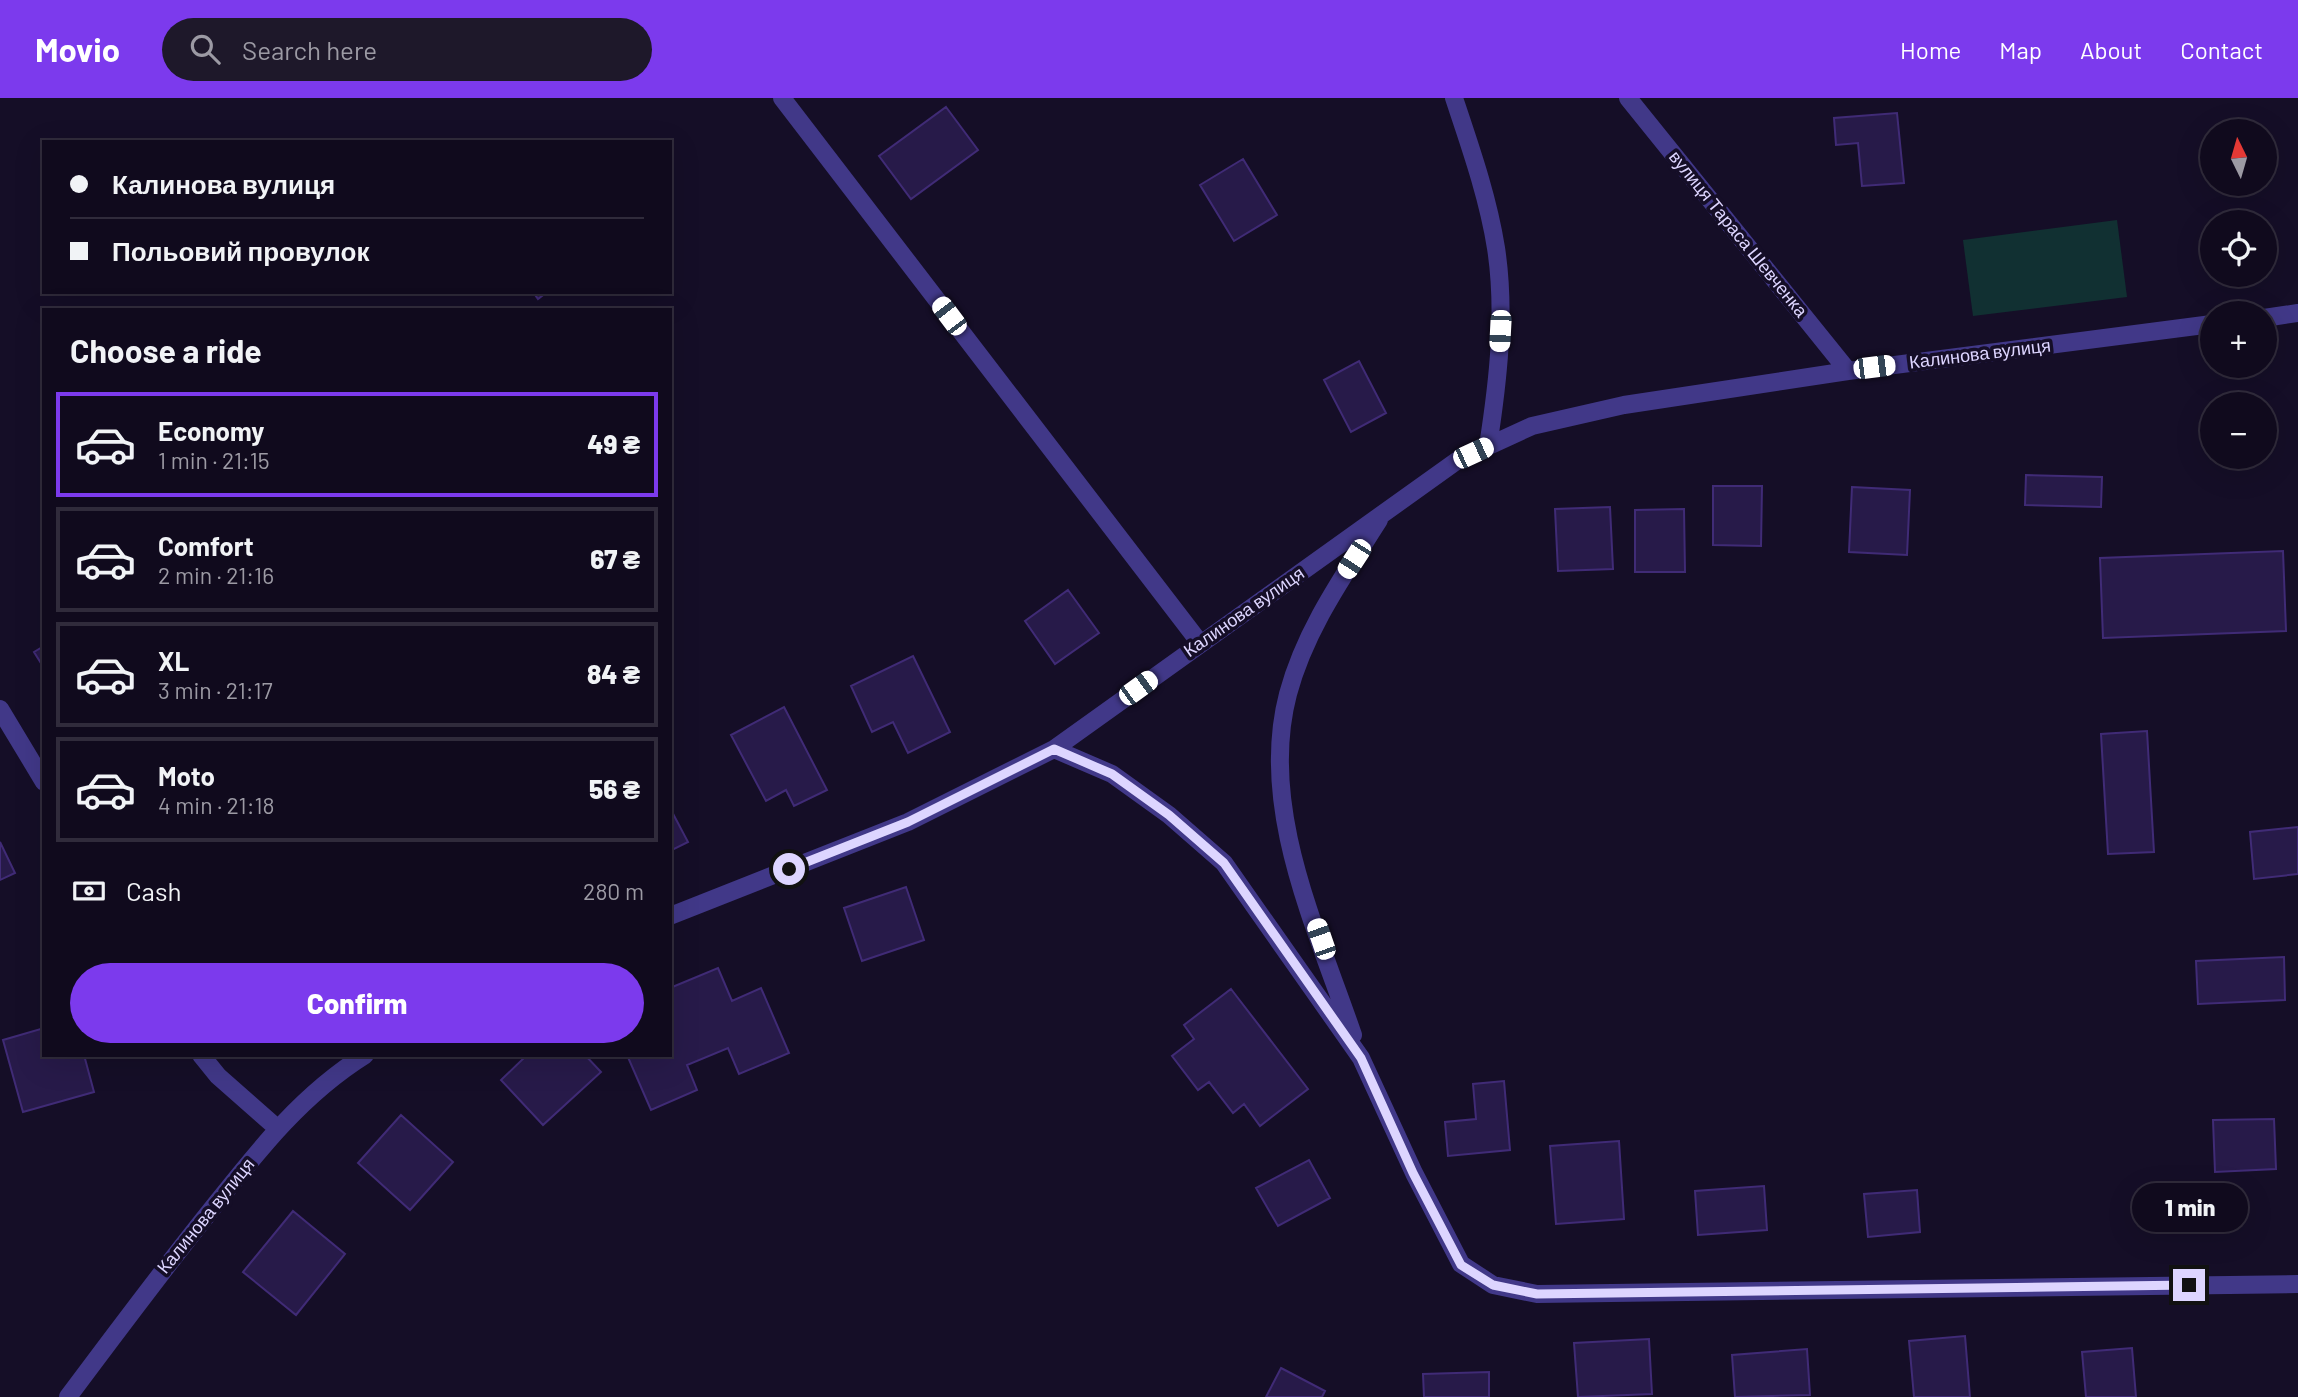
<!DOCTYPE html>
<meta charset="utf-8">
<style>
:root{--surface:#100a1d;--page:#1e182a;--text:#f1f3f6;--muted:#9c9aa4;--line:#302b3b;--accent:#7c3aed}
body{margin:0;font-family:Barlow,sans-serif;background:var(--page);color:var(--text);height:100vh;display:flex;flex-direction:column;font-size:26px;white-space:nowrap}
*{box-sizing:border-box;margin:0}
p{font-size:23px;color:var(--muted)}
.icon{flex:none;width:38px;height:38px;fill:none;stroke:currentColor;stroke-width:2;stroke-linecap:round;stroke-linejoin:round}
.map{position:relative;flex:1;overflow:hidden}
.panel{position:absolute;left:42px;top:210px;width:630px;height:749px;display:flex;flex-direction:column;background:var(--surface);border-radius:0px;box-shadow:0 7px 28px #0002,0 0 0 2px var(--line)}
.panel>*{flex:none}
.guide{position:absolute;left:42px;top:42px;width:630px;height:154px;border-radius:0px;box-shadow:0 7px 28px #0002,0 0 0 2px var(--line);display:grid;align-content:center;height:154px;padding:0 28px;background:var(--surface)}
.needle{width:46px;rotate:355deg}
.buttons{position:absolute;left:2200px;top:21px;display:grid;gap:14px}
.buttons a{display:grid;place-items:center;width:77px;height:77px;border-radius:50%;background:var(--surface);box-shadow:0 7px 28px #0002,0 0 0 2px var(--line);font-size:35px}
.end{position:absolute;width:32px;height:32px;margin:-16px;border:9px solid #ddd5ff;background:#111;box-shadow:0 0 0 4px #111}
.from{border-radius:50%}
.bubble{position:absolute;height:49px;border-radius:24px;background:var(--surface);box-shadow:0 7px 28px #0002,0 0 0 2px var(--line);font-size:23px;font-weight:800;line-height:49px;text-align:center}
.car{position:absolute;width:21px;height:42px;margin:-21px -10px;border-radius:9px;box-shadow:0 0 5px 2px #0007;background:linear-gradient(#fff 24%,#345 0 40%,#fff 0 76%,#345 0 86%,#fff 0)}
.guide b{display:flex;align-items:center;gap:24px;height:66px;font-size:26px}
.guide b+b{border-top:2px solid var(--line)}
.guide i{width:18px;height:18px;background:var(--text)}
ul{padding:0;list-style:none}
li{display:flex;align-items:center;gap:21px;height:105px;margin:0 14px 10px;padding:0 14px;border:4px solid var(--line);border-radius:0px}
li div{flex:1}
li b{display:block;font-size:26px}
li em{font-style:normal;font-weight:800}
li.selected{border-color:var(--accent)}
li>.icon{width:63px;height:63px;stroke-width:1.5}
h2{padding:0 28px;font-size:32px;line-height:84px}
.pay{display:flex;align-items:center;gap:18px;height:77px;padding:0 28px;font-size:26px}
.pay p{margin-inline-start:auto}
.button{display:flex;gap:14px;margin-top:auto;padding:14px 28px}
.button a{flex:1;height:80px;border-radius:42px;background:var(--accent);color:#fff;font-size:28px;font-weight:800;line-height:80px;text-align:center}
header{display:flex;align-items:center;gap:42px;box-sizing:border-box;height:98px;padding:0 35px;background:var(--accent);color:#fff}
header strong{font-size:33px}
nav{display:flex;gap:38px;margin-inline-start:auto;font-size:24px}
.search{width:490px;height:63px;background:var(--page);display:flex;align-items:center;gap:18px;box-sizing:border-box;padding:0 24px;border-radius:38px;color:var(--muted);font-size:26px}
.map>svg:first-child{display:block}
.green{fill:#113032}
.building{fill:#271a49;stroke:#402b76;stroke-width:2}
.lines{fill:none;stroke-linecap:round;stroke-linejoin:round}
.minor{stroke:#413888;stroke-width:18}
.route{stroke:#ddd5ff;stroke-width:9}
.labels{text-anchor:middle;stroke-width:7;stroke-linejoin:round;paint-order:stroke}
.street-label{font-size:18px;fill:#ddd5ff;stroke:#150e27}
</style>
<header>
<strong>Movio</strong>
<div class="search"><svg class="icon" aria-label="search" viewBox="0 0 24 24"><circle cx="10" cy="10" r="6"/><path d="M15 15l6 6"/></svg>Search here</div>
<nav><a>Home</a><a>Map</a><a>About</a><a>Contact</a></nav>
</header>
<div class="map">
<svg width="2298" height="1299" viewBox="0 0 2298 1299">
<rect width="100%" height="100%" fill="#150e27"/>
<path class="green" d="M2117,122L2127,199L1973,218L1963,142Z"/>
<path class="building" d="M946,9L978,52L911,101L879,58Z
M1897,15L1904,85L1862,88L1858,45L1836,47L1834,20Z
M1243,61L1277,117L1234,143L1200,87Z
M533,194H547L538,201Z
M1359,263L1386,315L1351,334L1324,282Z
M2026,377L2102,379L2101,409L2025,407Z
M1713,388H1762L1761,448L1713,447Z
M1852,389L1910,392L1907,457L1849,454Z
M1610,409L1613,471L1558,473L1555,411Z
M1684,411L1685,474H1635V412Z
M2283,453L2286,533L2103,540L2100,460Z
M1068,492L1099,535L1055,566L1025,523Z
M44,548V570L34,554Z
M913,558L950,634L908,655L893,624L872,634L851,588Z
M784,609L827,692L794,708L786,692L766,703L731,637Z
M2147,633L2154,754L2108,756L2101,636Z
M670,710L688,744L670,753Z
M2298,729V776L2254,781L2250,734Z
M0,744L15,775L0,782Z
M906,789L924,842L862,863L844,810Z
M2284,859L2285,902L2198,906L2196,863Z
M718,870L732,903L761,890L789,955L739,976L728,950L687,967L697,992L651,1012L627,957H670V890Z
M1231,891L1308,991L1260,1028L1244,1006L1233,1015L1209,984L1198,992L1172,958L1194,941L1184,927Z
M44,930V957H84L94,994L23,1014L3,942Z
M527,957H585L601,974L543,1027L501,982Z
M1504,983L1510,1052L1448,1058L1445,1024L1476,1021L1473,986Z
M401,1017L453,1064L410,1112L358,1065Z
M2274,1021L2276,1071L2215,1074L2213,1022Z
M1619,1043L1624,1121L1556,1126L1550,1048Z
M1309,1062L1330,1100L1278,1128L1256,1090Z
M1764,1088L1767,1132L1698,1137L1695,1093Z
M1917,1092L1920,1134L1868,1139L1864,1096Z
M293,1113L345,1156L296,1217L243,1174Z
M1965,1238L1970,1299H1914L1909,1243Z
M1649,1241L1652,1296L1578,1299L1574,1245Z
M2132,1250L2136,1299H2086L2082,1254Z
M1807,1251L1810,1297L1735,1299L1732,1257Z
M1281,1270L1325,1293L1322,1299H1266Z
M1489,1274V1299H1424L1423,1276Z"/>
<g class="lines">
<path class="minor" d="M782,0L1200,545
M1454,0C1470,48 1488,99 1496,150C1506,215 1498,284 1488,348
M1628,0L1848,273
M2264,220L2298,215
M0,611L44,684
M1054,651L1112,676L1169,717L1224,765L1361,960L1414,1075L1461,1166L1493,1187L1537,1196L2298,1186
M670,818L908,724L1054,651L1458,362L1532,328L1624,307L1848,273L2212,226
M1353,937C1317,831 1258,710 1288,596C1305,532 1344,477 1379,422
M201,957L218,978L277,1030
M68,1299C115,1236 162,1173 211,1112C257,1054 301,997 365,957"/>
</g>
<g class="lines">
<path class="route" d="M789,771L908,724L1054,651L1112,676L1169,717L1224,765L1361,960L1413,1075L1461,1167L1493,1187L1537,1196L2189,1187"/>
</g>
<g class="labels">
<g class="street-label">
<text transform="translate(1738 136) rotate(51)" y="6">вулиця Тараса Шевченка</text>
<text transform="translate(1980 256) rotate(-7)" y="6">Калинова вулиця</text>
<text transform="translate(1244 514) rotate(-35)" y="6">Калинова вулиця</text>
<text transform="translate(206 1118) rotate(-51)" y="6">Калинова вулиця</text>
</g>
</g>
</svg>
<div class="buttons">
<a><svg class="needle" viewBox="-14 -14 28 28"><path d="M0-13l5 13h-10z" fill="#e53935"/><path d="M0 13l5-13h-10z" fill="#9c9aa4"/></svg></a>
<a><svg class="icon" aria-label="locate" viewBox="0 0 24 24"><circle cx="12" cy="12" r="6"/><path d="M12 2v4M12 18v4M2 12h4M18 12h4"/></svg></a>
<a>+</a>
<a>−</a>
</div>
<i class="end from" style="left:789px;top:771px"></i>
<i class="end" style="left:2189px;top:1187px"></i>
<div class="bubble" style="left:2132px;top:1085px;width:116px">1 min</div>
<i class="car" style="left:949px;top:218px;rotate:323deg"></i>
<i class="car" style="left:1500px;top:233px;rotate:183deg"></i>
<i class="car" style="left:1874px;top:269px;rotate:83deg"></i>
<i class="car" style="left:1473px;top:355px;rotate:65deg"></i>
<i class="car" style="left:1354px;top:461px;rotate:213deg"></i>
<i class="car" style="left:1138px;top:590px;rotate:54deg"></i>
<i class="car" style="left:1321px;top:841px;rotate:341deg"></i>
<div class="guide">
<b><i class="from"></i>Калинова вулиця</b>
<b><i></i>Польовий провулок</b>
</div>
<section class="panel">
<h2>Choose a ride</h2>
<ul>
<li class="selected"><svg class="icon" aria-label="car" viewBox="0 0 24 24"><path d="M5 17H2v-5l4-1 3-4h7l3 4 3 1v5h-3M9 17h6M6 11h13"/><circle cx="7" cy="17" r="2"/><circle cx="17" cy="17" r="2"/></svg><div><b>Economy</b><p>1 min · 21:15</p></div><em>49 ₴</em></li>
<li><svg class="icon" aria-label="car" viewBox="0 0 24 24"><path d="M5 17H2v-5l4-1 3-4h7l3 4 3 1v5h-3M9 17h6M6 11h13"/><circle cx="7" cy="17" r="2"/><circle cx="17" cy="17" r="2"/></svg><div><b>Comfort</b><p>2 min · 21:16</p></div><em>67 ₴</em></li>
<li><svg class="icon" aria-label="car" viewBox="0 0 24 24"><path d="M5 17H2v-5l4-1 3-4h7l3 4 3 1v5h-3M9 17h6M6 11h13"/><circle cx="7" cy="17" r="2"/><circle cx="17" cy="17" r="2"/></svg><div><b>XL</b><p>3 min · 21:17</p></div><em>84 ₴</em></li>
<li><svg class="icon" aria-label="car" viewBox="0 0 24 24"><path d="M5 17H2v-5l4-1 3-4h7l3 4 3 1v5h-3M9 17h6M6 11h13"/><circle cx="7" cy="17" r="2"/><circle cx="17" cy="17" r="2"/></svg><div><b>Moto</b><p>4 min · 21:18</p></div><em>56 ₴</em></li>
</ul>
<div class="pay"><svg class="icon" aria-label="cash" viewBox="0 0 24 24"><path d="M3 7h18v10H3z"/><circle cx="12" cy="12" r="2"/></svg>Cash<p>280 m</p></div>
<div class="button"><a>Confirm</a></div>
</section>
</div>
